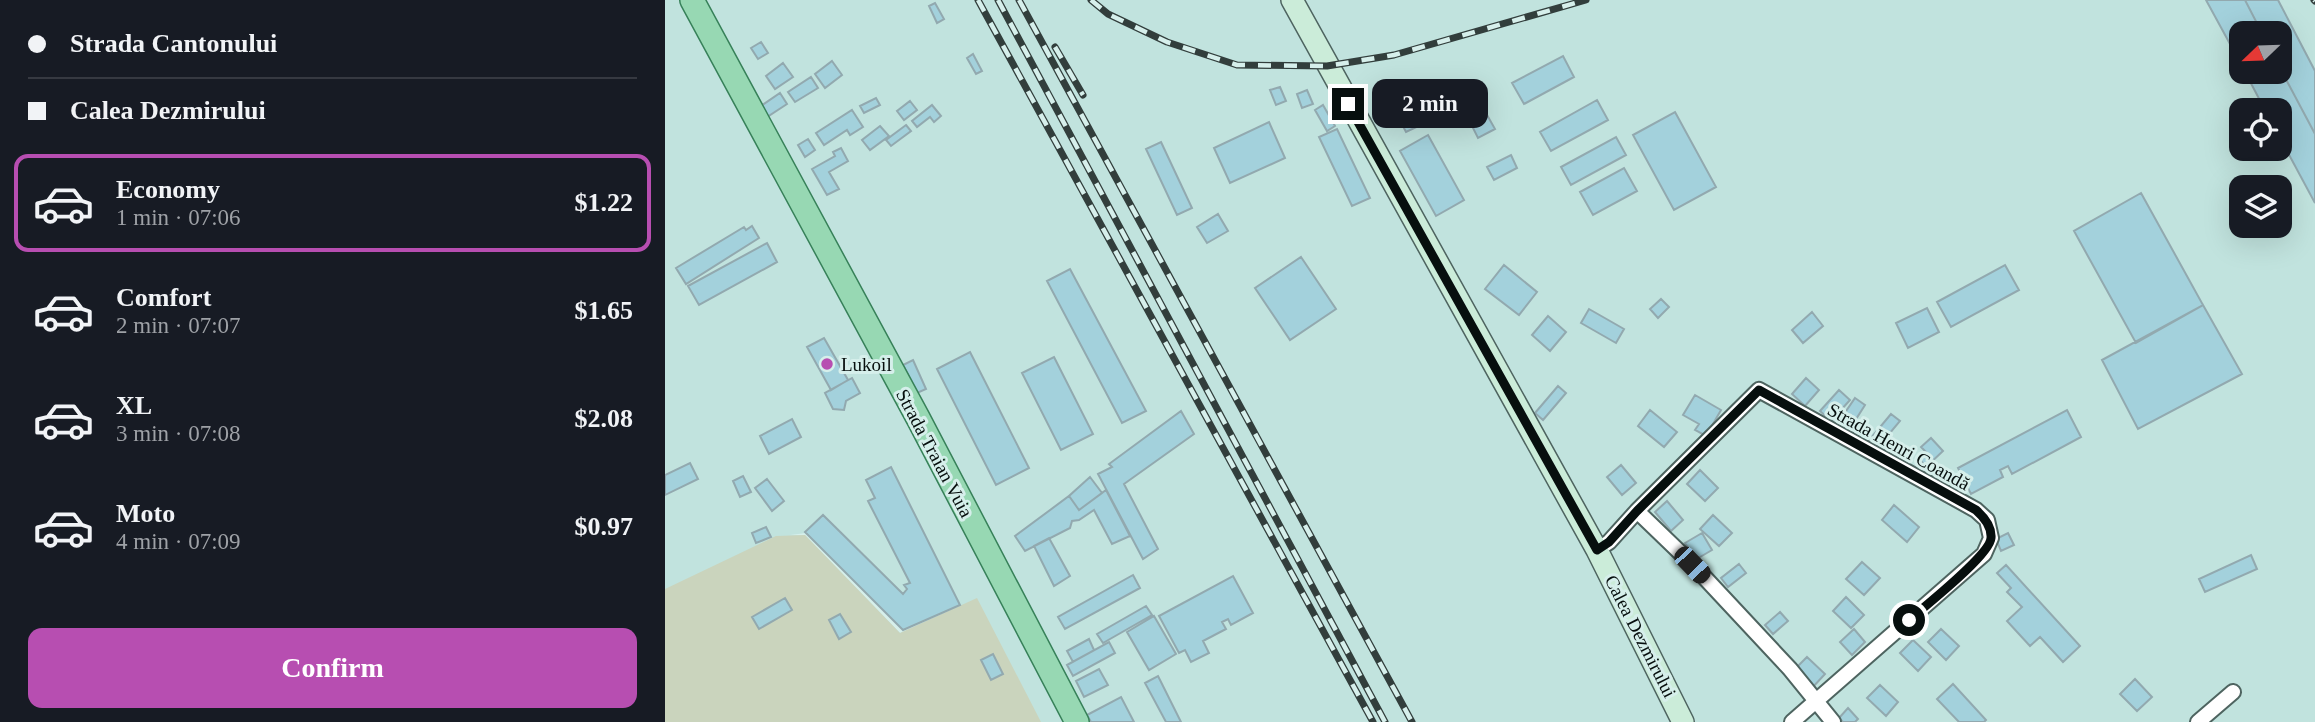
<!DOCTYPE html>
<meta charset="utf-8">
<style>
:root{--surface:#171b24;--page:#242831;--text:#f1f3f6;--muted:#9ea1a6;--line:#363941;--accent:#b74eb1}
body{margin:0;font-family:Georgia,serif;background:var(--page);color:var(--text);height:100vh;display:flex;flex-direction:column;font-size:26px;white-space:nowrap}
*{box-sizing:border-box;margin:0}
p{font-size:23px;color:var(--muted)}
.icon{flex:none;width:38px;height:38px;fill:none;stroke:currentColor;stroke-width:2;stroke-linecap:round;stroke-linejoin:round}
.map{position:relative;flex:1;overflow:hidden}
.side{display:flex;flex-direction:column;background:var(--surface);width:665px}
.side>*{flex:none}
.banner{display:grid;align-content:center;height:154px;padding:0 28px;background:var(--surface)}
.needle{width:46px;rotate:247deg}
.tools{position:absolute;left:1564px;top:21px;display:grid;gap:14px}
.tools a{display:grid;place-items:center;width:63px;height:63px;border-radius:14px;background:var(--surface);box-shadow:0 7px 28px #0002;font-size:35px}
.end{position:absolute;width:32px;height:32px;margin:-16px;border:9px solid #070f0e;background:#fff;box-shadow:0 0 0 4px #fff}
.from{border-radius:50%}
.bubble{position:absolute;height:49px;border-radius:14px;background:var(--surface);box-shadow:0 7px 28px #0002;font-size:23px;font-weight:700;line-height:49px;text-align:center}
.car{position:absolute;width:21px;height:42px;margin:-21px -10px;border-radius:9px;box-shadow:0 0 5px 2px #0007;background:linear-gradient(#222 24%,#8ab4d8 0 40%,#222 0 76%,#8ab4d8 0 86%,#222 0)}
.banner b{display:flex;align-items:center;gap:24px;height:66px;font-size:26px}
.banner b+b{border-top:2px solid var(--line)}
.banner i{width:18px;height:18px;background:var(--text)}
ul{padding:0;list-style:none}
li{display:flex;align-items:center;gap:21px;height:98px;margin:0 14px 10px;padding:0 14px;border:4px solid transparent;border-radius:14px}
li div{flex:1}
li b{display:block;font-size:26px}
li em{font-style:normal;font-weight:700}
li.selected{border-color:var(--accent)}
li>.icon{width:63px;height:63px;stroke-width:1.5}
.primary-button{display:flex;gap:14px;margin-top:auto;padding:14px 28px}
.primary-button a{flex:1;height:80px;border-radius:14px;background:var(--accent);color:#fff;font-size:28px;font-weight:700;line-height:80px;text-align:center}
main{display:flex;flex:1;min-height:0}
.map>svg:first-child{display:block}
.built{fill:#c1e3de;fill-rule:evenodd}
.green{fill:#cad4bd}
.building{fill:#a3d1dc;stroke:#92a9af;stroke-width:2}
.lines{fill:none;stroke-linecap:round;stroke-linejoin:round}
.street-casing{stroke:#4e6460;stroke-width:18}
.secondary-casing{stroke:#4e6460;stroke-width:24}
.primary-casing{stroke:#378159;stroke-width:26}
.street{stroke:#fff;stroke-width:14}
.secondary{stroke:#cbecd9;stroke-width:21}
.primary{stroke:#97d8b3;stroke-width:23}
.rail-casing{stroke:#323e3c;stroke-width:7}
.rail{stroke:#d6efeb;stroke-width:4.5;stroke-dasharray:13;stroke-linecap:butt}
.route{stroke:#070f0e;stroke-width:9}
.poi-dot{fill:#b74eb1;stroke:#d6efeb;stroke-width:2.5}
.labels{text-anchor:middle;stroke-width:6;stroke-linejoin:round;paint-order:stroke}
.poi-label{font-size:19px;fill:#070f0e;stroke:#d6efeb;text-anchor:start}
.street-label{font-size:19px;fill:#070f0e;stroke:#d6efeb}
</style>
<main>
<section class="side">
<div class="banner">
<b><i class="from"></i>Strada Cantonului</b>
<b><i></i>Calea Dezmirului</b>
</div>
<ul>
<li class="selected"><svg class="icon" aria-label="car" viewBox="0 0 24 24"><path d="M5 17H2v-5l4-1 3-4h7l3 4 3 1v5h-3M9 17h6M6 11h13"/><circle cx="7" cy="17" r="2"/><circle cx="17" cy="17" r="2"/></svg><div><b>Economy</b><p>1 min · 07:06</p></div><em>$1.22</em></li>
<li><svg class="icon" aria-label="car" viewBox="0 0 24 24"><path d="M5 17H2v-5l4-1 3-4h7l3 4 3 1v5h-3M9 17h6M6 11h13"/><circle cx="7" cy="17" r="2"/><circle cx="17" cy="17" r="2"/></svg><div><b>Comfort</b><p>2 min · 07:07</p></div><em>$1.65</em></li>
<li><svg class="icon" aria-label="car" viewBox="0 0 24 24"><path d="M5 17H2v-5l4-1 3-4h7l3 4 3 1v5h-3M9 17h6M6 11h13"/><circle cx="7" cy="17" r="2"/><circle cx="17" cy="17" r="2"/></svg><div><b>XL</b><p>3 min · 07:08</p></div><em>$2.08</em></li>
<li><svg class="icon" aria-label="car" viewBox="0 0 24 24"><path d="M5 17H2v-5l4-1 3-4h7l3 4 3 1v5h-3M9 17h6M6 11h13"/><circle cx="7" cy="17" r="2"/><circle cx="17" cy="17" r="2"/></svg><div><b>Moto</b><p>4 min · 07:09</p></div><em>$0.97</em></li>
</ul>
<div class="primary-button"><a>Confirm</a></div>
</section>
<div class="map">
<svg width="1650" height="722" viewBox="0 0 1650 722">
<rect width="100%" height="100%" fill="#d6efeb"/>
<path class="built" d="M0,0H1650V722H0ZM1577,33H1615V72H1577ZM1577,110H1615V149H1577ZM1577,187H1615V226H1577ZM141,533L238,630L287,609L235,633L140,535H125Z"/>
<path class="green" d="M140,535L235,633L312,598L376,722H0V589L111,536Z"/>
<path class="building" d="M1541,0H1580L1597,33H1577V66Z
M1580,0H1613L1650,71V134L1615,68V33H1597Z
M270,3L279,19L272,23L264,6Z
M96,42L103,53L93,59L86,48Z
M308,54L317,71L311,74L302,58Z
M898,56L909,77L859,104L847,83Z
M167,61L177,75L160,88L150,74Z
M118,63L128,77L110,89L101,76Z
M1615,68L1650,134V203L1615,138V110H1600L1580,72H1615Z
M146,77L153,88L130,102L123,92Z
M615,87L621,101L611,105L605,90Z
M642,90L648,104L637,108L632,94Z
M115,93L122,104L99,119L93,108Z
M211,98L215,105L199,113L195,106Z
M746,100L758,124L741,132L729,109Z
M932,100L943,120L886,151L875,132Z
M245,101L252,110L239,120L232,111Z
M267,105L276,116L269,122L265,117L252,127L247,121Z
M658,105L670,126L662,131L650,110Z
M817,106L830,129L813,138L801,114Z
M187,110L198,127L185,135L182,130L159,145L151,133Z
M1010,112L1051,187L1009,210L968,135Z
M604,122L620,158L565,183L549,148Z
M241,125L246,131L226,146L221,140Z
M215,126L224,136L205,150L197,140Z
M672,129L705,198L687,206L654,137Z
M763,135L799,200L771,216L735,151Z
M951,137L961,155L906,185L896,167Z
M143,139L150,150L140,157L133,145Z
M496,142L527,208L512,215L481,149Z
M176,148L183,161L164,172L174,189L162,195L147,169L170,156L168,152Z
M846,155L852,168L829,180L822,167Z
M959,168L972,191L928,215L915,192Z
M1476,193L1538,305L1471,343L1409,231Z
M553,214L563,231L542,243L532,227Z
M87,226L94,238L21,284L11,268L79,227L81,230Z
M102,243L112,262L34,305L23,286Z
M636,257L671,309L625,340L590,288Z
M839,265L872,292L854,315L820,289Z
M1340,265L1354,290L1286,327L1272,302Z
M405,269L481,411L457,423L382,281Z
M996,299L1004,307L993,318L985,309Z
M1538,305L1577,374L1473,429L1437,360Z
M1262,308L1274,332L1243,348L1231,323Z
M924,309L959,329L951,343L916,323Z
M1147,312L1158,326L1138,343L1127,330Z
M883,316L901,332L885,351L867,335Z
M159,338L183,380L166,390L142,347Z
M305,352L364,468L331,485L272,369Z
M389,357L428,434L396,450L357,373Z
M248,360L261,389L252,393L238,365Z
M187,378L195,393L181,401L179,410L168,409L160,393Z
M1141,378L1154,390L1140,406L1127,394Z
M893,386L901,393L878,420L870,413Z
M1174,390L1185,400L1166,421L1155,411Z
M1030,395L1056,410L1041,436L1030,430L1034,424L1018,415Z
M1190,398L1200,405L1186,427L1175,420Z
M985,410L1012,432L999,447L973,426Z
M1402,410L1416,437L1347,474L1343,466L1335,470L1338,477L1306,494L1293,468Z
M516,411L529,434L459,484L493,549L478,559L433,474L447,467L444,464Z
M1226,414L1235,421L1214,446L1205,439Z
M127,419L136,437L104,454L95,436Z
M1266,438L1278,451L1261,467L1255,460L1262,453L1256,447Z
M25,463L33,479L0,495V475Z
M956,465L971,483L957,495L942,477Z
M226,467L295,605L238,630L140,532L158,515L238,594L242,589L239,585L245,583L203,501L210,498L201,480Z
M1035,470L1053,488L1040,501L1022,484Z
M78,476L86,492L75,497L68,481Z
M425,477L437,493L414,510L404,496Z
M102,479L119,501L107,511L90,488Z
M441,490L465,536L447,544L429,510L414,520L407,521L405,528L360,551L350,536L404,496L414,510Z
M1002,501L1018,520L1006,531L990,512Z
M1229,505L1254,527L1242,542L1217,520Z
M1048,515L1067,533L1054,546L1035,529Z
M101,527L106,537L91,543L87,533Z
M1037,533L1047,550L1030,560L1020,543Z
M1343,533L1349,545L1336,551L1331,539Z
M384,538L405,576L389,586L369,546Z
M1586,555L1592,569L1540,592L1534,579Z
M1197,562L1215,578L1199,595L1181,579Z
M1074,564L1081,573L1063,587L1056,578Z
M1341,565L1415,646L1398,662L1375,637L1365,646L1342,621L1357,607L1342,592L1346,588L1332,573Z
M468,575L475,588L400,629L393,617Z
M568,576L588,613L566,625L563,619L557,622L561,629L538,641L544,653L526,662L520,650L514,653L494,616Z
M1181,597L1199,615L1186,628L1168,611Z
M120,598L127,610L94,629L87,617Z
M481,606L487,615L438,643L432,634Z
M1115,612L1123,621L1108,634L1100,625Z
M175,614L186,632L174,639L164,620Z
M489,616L511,654L484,670L462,632Z
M1189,629L1200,642L1187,655L1175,642Z
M1276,629L1294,646L1281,660L1263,642Z
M424,639L429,650L408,662L402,651Z
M1248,640L1266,657L1253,671L1235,653Z
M444,642L450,653L408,676L402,665Z
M328,654L338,674L326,680L316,660Z
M1142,657L1160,674L1147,688L1129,670Z
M434,669L443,685L419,697L411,681Z
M493,676L516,722H501L480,683Z
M1470,679L1487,697L1472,711L1455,694Z
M1288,684L1321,720L1319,722H1294L1272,699Z
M1215,685L1233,702L1221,716L1202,698Z
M456,697L469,722H426L422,715Z
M1183,708L1193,719L1190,722H1178L1174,718Z"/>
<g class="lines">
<g class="street-casing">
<path id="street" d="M972,511L1027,564L1125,669L1168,722
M932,550L944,542L972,511L1094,390L1311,510L1322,520L1326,538L1319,554L1127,722
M1533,722L1568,692"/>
</g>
<g class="secondary-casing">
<path id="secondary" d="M627,0L932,550L1018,722"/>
</g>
<g class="primary-casing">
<path id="primary" d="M27,0L253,418L412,722"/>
</g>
<use href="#street" class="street"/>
<use href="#secondary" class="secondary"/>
<use href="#primary" class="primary"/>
<g class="rail-casing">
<path id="rail" d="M313,0L708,722
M333,0L720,722
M354,0L747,722
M426,0L443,14L502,42L572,65L662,66L729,55L921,0
M1649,0L1650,1
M390,47L418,95"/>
</g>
<use href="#rail" class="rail"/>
</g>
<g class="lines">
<path class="route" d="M683,104L932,550L944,542L972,511L1094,390L1311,510C1319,517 1327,526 1326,538C1325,555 1260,606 1244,620"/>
</g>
<circle class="poi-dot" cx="162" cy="364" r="7"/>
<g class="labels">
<g class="poi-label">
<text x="176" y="371">Lukoil</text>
</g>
<g class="street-label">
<text transform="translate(1234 446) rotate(29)" y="7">Strada Henri Coandă</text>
<text transform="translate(270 453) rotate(62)" y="7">Strada Traian Vuia</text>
<text transform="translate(976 636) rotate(63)" y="7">Calea Dezmirului</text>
</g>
</g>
</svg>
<div class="tools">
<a><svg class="needle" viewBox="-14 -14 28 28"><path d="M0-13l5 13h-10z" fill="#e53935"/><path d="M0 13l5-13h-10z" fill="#9ea1a6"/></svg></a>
<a><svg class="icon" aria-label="locate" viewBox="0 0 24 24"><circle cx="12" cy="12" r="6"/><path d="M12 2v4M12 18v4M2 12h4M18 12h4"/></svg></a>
<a><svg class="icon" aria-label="layers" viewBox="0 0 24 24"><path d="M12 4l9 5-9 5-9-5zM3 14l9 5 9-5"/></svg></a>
</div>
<i class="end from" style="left:1244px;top:620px"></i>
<i class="end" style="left:683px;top:104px"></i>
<div class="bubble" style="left:707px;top:79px;width:116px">2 min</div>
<i class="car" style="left:1027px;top:565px;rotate:136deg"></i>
</div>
</main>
